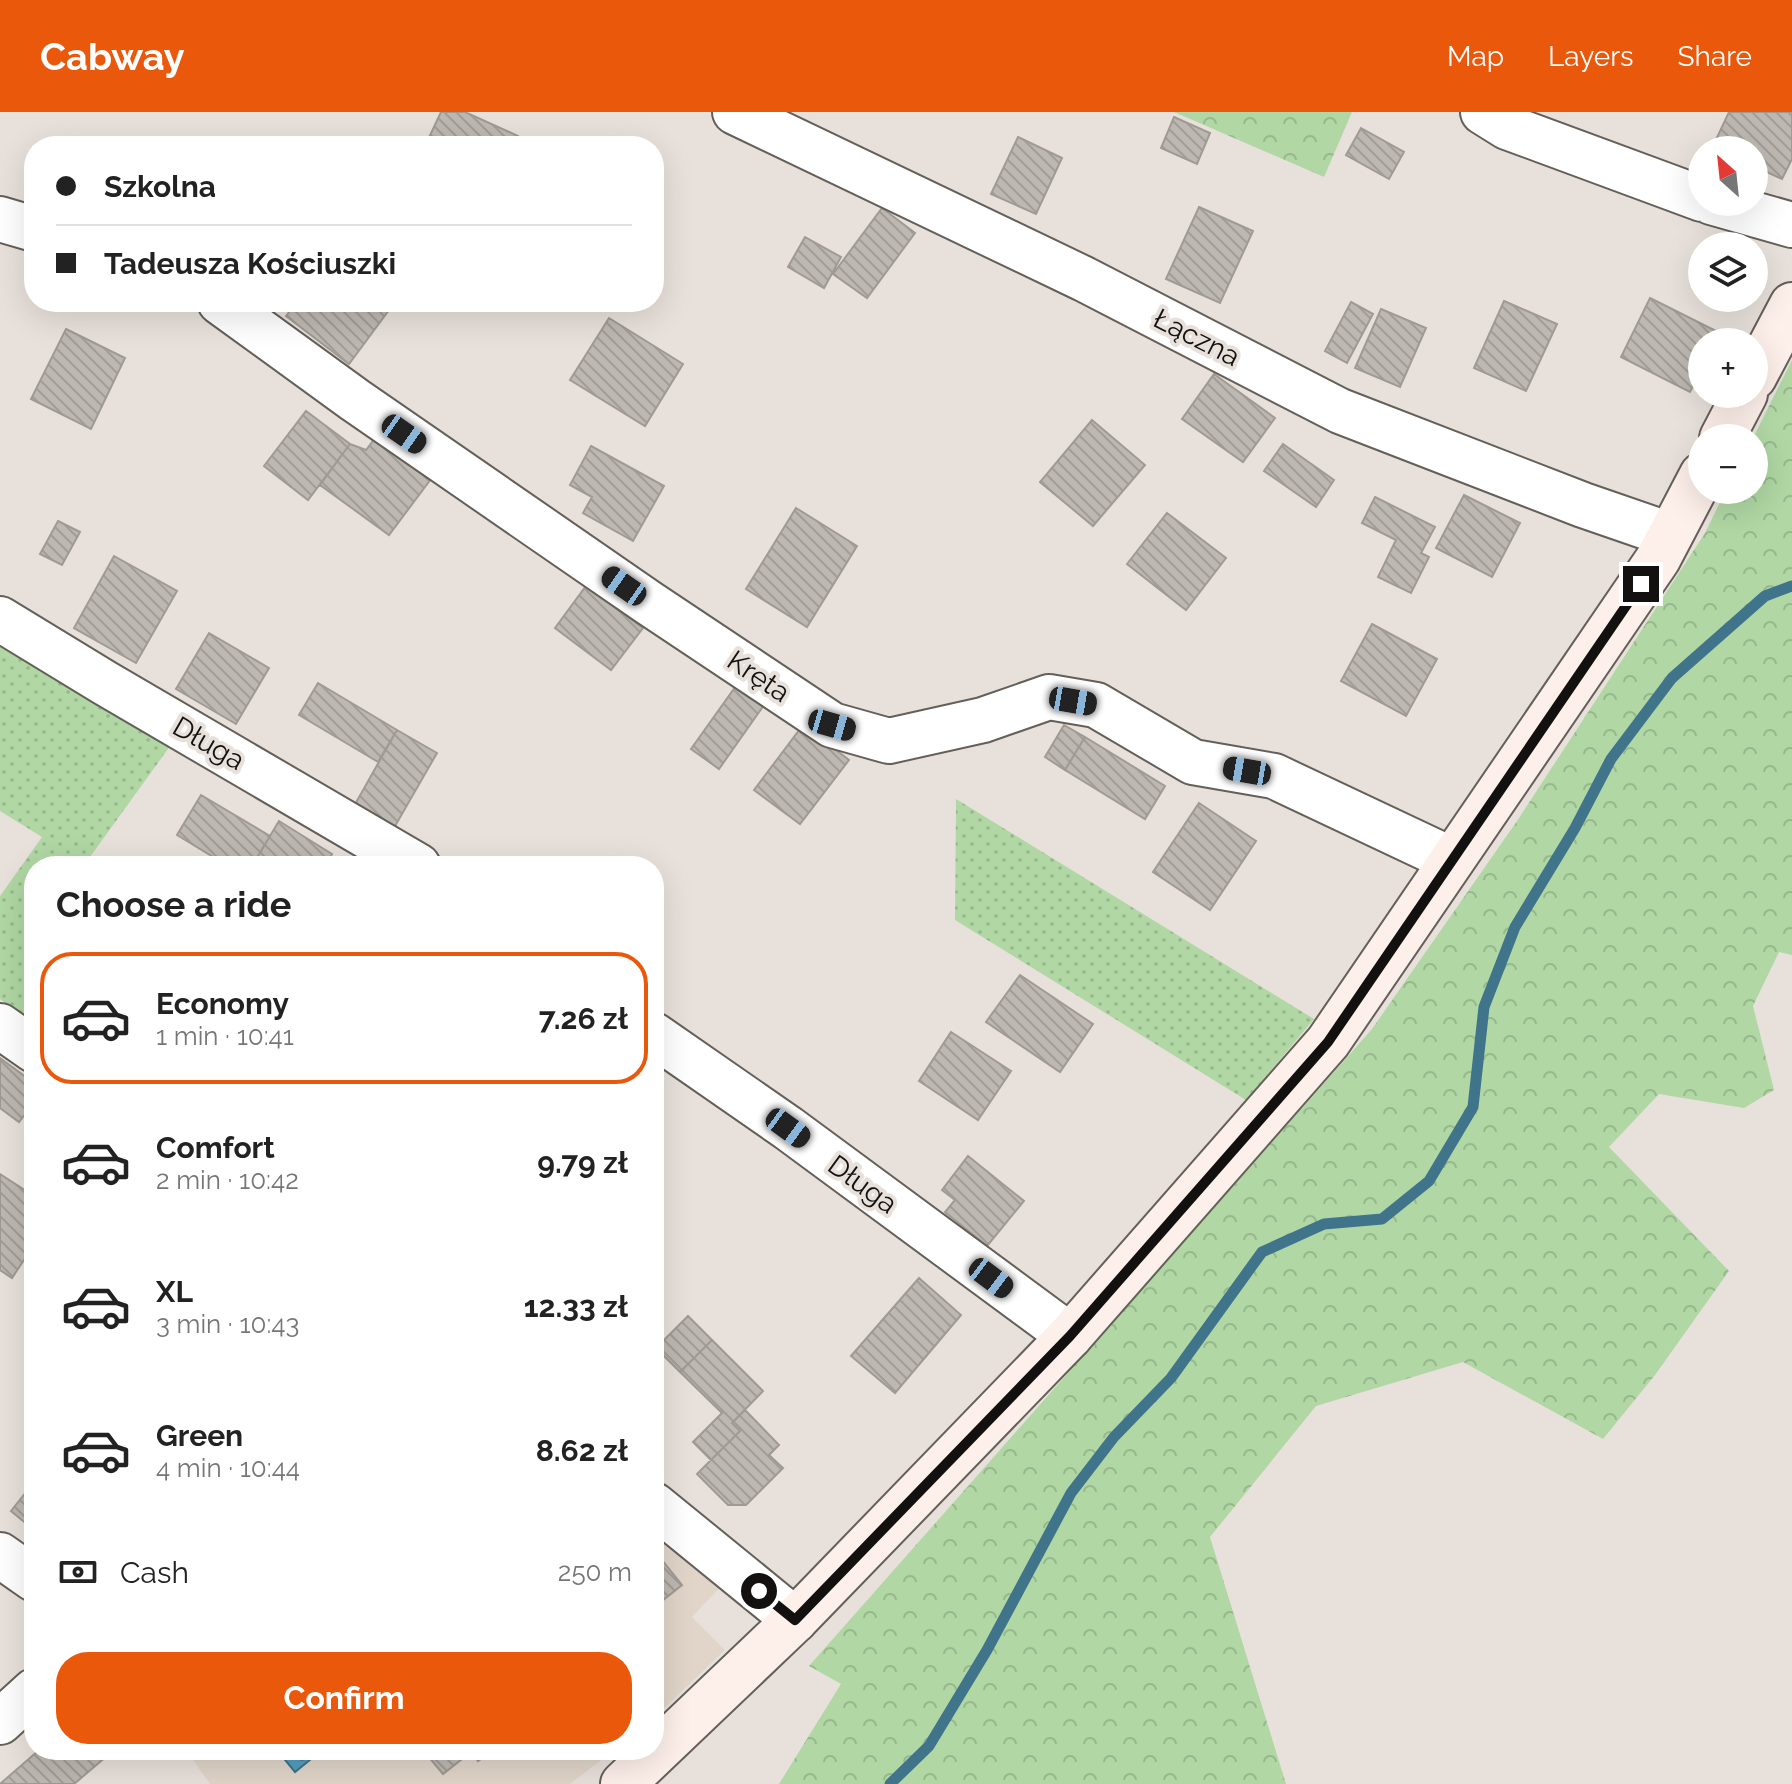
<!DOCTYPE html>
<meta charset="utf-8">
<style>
:root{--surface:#fff;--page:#f2f2f2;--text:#222;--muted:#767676;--line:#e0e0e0;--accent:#ea580c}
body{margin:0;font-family:Raleway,sans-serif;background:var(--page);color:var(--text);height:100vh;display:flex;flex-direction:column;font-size:30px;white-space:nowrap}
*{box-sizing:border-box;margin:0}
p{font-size:26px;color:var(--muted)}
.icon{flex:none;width:44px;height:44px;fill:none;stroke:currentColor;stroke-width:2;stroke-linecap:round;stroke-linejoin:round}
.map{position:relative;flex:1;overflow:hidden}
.details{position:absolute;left:24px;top:744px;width:640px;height:904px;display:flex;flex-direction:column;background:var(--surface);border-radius:32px;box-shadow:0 8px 32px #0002}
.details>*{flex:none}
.top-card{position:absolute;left:24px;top:24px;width:640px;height:176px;border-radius:32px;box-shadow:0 8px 32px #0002;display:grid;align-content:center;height:176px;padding:0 32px;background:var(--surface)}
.needle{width:52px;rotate:333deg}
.tools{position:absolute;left:1688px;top:24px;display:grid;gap:16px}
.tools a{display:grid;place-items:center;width:80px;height:80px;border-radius:50%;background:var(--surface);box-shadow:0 8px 32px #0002;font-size:40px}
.end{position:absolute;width:36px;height:36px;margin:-18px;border:10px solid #13110f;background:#fff;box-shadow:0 0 0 4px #fff}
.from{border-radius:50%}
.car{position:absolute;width:24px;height:48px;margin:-24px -12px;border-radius:10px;box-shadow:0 0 6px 2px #0007;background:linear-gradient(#222 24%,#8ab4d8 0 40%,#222 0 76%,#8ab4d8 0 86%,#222 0)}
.top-card b{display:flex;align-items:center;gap:28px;height:76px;font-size:30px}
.top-card b+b{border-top:2px solid var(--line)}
.top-card i{width:20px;height:20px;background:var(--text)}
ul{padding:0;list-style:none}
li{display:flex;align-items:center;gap:24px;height:132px;margin:0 16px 12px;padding:0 16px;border:4px solid transparent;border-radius:32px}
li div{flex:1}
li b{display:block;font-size:30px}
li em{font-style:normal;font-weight:700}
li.selected{border-color:var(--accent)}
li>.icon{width:72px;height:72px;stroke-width:1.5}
h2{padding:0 32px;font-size:36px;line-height:96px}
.pay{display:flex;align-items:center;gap:20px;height:88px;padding:0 32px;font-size:30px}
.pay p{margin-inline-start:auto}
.cta{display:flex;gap:16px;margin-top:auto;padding:16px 32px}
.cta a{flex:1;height:92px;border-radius:32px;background:var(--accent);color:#fff;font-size:32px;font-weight:700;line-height:92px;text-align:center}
header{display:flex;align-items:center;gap:48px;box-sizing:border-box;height:112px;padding:0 40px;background:var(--accent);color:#fff}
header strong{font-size:38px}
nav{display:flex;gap:44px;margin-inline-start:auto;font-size:28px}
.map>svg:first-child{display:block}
.built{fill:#e1d5c9}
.grass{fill:url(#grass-dots)}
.forest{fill:url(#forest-crowns)}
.water{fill:url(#water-ripples);stroke:#3f748a;stroke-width:2}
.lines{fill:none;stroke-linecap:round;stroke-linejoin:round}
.stream{stroke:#3f748a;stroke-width:11}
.building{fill:url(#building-back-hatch);stroke:#a09a94;stroke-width:2}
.street-casing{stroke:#645f59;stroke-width:48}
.secondary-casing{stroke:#645f59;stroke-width:48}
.street{stroke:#fff;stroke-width:44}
.secondary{stroke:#fdefe9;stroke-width:44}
.route{stroke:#13110f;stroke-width:10}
.labels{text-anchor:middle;stroke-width:8;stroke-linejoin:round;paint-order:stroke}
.street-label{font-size:28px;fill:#13110f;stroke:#e8e1db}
</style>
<header>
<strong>Cabway</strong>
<nav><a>Map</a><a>Layers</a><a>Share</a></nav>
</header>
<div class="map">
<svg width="1792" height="1672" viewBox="0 0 1792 1672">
<defs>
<pattern id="grass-dots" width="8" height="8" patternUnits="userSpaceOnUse" patternTransform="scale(2)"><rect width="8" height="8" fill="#b0d7a4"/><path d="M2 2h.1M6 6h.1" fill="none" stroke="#96b88c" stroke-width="1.8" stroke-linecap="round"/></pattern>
<pattern id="forest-crowns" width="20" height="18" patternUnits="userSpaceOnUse" patternTransform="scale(2)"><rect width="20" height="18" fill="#b0d7a4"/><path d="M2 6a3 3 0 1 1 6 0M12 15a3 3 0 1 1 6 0" fill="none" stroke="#96b88c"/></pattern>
<pattern id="water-ripples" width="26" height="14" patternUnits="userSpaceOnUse" patternTransform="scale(2)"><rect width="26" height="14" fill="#529ebf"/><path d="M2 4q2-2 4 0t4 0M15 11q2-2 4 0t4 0" fill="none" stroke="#437f9a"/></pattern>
<pattern id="building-back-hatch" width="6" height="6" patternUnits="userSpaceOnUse" patternTransform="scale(2)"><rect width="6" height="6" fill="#beb8b2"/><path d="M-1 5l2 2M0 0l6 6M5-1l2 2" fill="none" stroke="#a29d98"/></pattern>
</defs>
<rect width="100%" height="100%" fill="#e8e1db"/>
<path class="built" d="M654,1409L727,1468L692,1505L725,1538L654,1606Z
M186,1638H614L570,1672H210Z"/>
<path class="grass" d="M0,522L173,630L90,745L101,754H34V913L0,887V784L42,725L0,699Z
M956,687L1314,907L1246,988L955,808Z"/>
<path class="forest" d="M1174,0H1352L1324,65Z
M1792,248V843L1779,840L1753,894L1774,978L1744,996L1659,982L1609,1035L1729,1159L1655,1263L1603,1327L1463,1250L1316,1294L1210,1425L1286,1672H779L841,1572L809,1554L1372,917L1517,709L1705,421L1726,378H1754L1753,326Z"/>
<path class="water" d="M277,1638H322L295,1660Z"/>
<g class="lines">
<path class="stream" d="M890,1672L929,1634L987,1538L1071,1381L1114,1325L1171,1266L1262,1140L1324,1112L1382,1107L1429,1069L1473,995L1484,895L1515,815L1575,716L1611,647L1672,566L1765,484L1792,474"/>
</g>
<path class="building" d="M441,0H465L518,24L514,34H425Z
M1729,0H1792V47L1782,67L1754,54V38H1721L1713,34Z
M1174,5L1210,21L1197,52L1161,36Z
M1361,16L1404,40L1389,67L1346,43Z
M1018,25L1062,46L1036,102L991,82Z
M1199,95L1253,119L1220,191L1166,167Z
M882,96L915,121L867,186L833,162Z
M805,125L841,145L824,176L788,155Z
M1650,186L1720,221L1715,230H1702V257L1690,280L1621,245Z
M1504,189L1557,212L1526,279L1474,256Z
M297,190H378L389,198L349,252L286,204Z
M1351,190L1373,202L1347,251L1325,239Z
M1381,197L1426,216L1400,275L1355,256Z
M609,206L683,252L645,314L570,268Z
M66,217L125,246L91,317L31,287Z
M1214,262L1275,306L1243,350L1182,307Z
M306,299L350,332L308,388L264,354Z
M1092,308L1145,353L1093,414L1040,370Z
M376,325L431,367L389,423L320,373L350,332L366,338Z
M1283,332L1334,368L1316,395L1264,359Z
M591,334L664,374L633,429L583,401L592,385L570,373Z
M1464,383L1520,411L1492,465L1436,436Z
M1375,385L1435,415L1421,441L1429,445L1411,481L1378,465L1396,428L1362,411Z
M796,396L857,434L807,515L746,477Z
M1167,401L1226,446L1186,498L1127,452Z
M58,409L80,420L62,453L40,442Z
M114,444L177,479L136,551L74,516Z
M586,474L643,516L611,558L555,516Z
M1372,512L1437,547L1406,604L1341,569Z
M209,521L269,556L236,612L176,577Z
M318,571L397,618L378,650L299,603Z
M736,574L764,593L719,657L691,637Z
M803,613L849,648L800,712L754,678Z
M1064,613L1085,625L1065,658L1045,645Z
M397,618L437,641L394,716L354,694Z
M1085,625L1165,674L1145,707L1065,658Z
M201,683L270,724L252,754H228L177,723Z
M1199,691L1256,729L1210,798L1153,760Z
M279,709L332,742L325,754H252Z
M1020,863L1093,912L1060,960L986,910Z
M951,920L1011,959L978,1008L919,969Z
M0,946L34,971V991L19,1010L0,996Z
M654,1026L662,1031L654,1043Z
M968,1044L1024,1089L987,1134L945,1100L955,1088L942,1078Z
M0,1062L34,1084V1133L12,1166L0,1158Z
M919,1166L961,1203L895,1281L851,1244Z
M688,1204L712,1228L680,1260L656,1236Z
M712,1228L763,1279L732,1311L740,1319L711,1348L693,1330L722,1301L680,1260Z
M745,1298L779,1333L769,1343L783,1356L746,1393H728L697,1362L740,1319L732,1311Z
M34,1370V1418L11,1399Z
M654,1438L682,1473L657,1493L661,1505L654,1510Z
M39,1638H114L74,1672H0Z
M423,1638H493L478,1649L471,1640L443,1662Z"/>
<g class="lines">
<g class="street-casing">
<path id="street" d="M735,0L1084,167L1340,299L1583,393L1670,423
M1483,0L1507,15L1702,87
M1711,90L1792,113
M0,107L34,117
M220,190L355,288L649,491L832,613L889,629L983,608L1049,585L1096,593L1193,650L1274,664L1452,748
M0,507L105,571L418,754
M0,914L34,938
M654,923L788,1016L1070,1224
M654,1393L795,1508
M0,1443L34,1467
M0,1610L34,1579"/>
</g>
<g class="secondary-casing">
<path id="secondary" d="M1754,265L1792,193
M1722,326L1745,282
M623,1672L795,1508L1070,1224L1328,930L1658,447L1702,363"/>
</g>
<use href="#street" class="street"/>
<use href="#secondary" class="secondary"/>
</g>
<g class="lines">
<path class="route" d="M759,1479L795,1508L1070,1224L1328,930L1641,472"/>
</g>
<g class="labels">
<g class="street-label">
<text transform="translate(1197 225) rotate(27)" y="10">Łączna</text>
<text transform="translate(759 564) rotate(34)" y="10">Kręta</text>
<text transform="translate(209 631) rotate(30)" y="10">Długa</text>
<text transform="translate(863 1072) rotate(36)" y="10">Długa</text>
</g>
</g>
</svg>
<div class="tools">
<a><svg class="needle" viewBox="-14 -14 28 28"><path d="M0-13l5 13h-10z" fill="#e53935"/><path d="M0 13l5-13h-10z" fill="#767676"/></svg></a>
<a><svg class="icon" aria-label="layers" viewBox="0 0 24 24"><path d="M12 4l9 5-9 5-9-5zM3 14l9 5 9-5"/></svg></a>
<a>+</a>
<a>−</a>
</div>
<i class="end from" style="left:759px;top:1479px"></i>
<i class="end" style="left:1641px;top:472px"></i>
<i class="car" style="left:404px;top:322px;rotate:125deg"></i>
<i class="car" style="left:624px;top:474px;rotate:305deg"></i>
<i class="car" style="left:1073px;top:589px;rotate:100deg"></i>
<i class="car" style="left:832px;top:613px;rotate:106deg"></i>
<i class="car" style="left:1247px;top:659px;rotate:280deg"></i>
<i class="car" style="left:788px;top:1016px;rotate:126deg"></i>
<i class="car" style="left:991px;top:1166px;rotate:127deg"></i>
<div class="top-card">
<b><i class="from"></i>Szkolna</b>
<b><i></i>Tadeusza Kościuszki</b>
</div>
<section class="details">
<h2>Choose a ride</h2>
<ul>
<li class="selected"><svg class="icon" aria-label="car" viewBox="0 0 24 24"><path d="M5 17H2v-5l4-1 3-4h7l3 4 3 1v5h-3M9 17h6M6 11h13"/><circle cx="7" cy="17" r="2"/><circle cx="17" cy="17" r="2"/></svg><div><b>Economy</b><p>1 min · 10:41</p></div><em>7.26 zł</em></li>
<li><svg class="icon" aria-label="car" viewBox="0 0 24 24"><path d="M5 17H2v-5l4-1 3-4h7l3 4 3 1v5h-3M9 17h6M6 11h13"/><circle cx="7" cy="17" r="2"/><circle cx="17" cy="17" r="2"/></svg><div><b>Comfort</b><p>2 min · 10:42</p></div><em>9.79 zł</em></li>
<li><svg class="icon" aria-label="car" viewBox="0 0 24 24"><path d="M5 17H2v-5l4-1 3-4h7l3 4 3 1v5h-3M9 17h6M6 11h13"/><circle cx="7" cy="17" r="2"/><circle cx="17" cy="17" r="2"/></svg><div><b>XL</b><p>3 min · 10:43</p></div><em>12.33 zł</em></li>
<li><svg class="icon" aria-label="car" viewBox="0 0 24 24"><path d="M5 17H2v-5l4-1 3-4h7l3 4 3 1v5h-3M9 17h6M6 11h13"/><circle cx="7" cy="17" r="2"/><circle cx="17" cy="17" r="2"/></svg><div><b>Green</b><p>4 min · 10:44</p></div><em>8.62 zł</em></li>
</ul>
<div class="pay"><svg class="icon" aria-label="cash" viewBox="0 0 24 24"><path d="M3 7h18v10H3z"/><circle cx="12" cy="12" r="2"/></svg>Cash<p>250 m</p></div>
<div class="cta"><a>Confirm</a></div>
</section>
</div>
